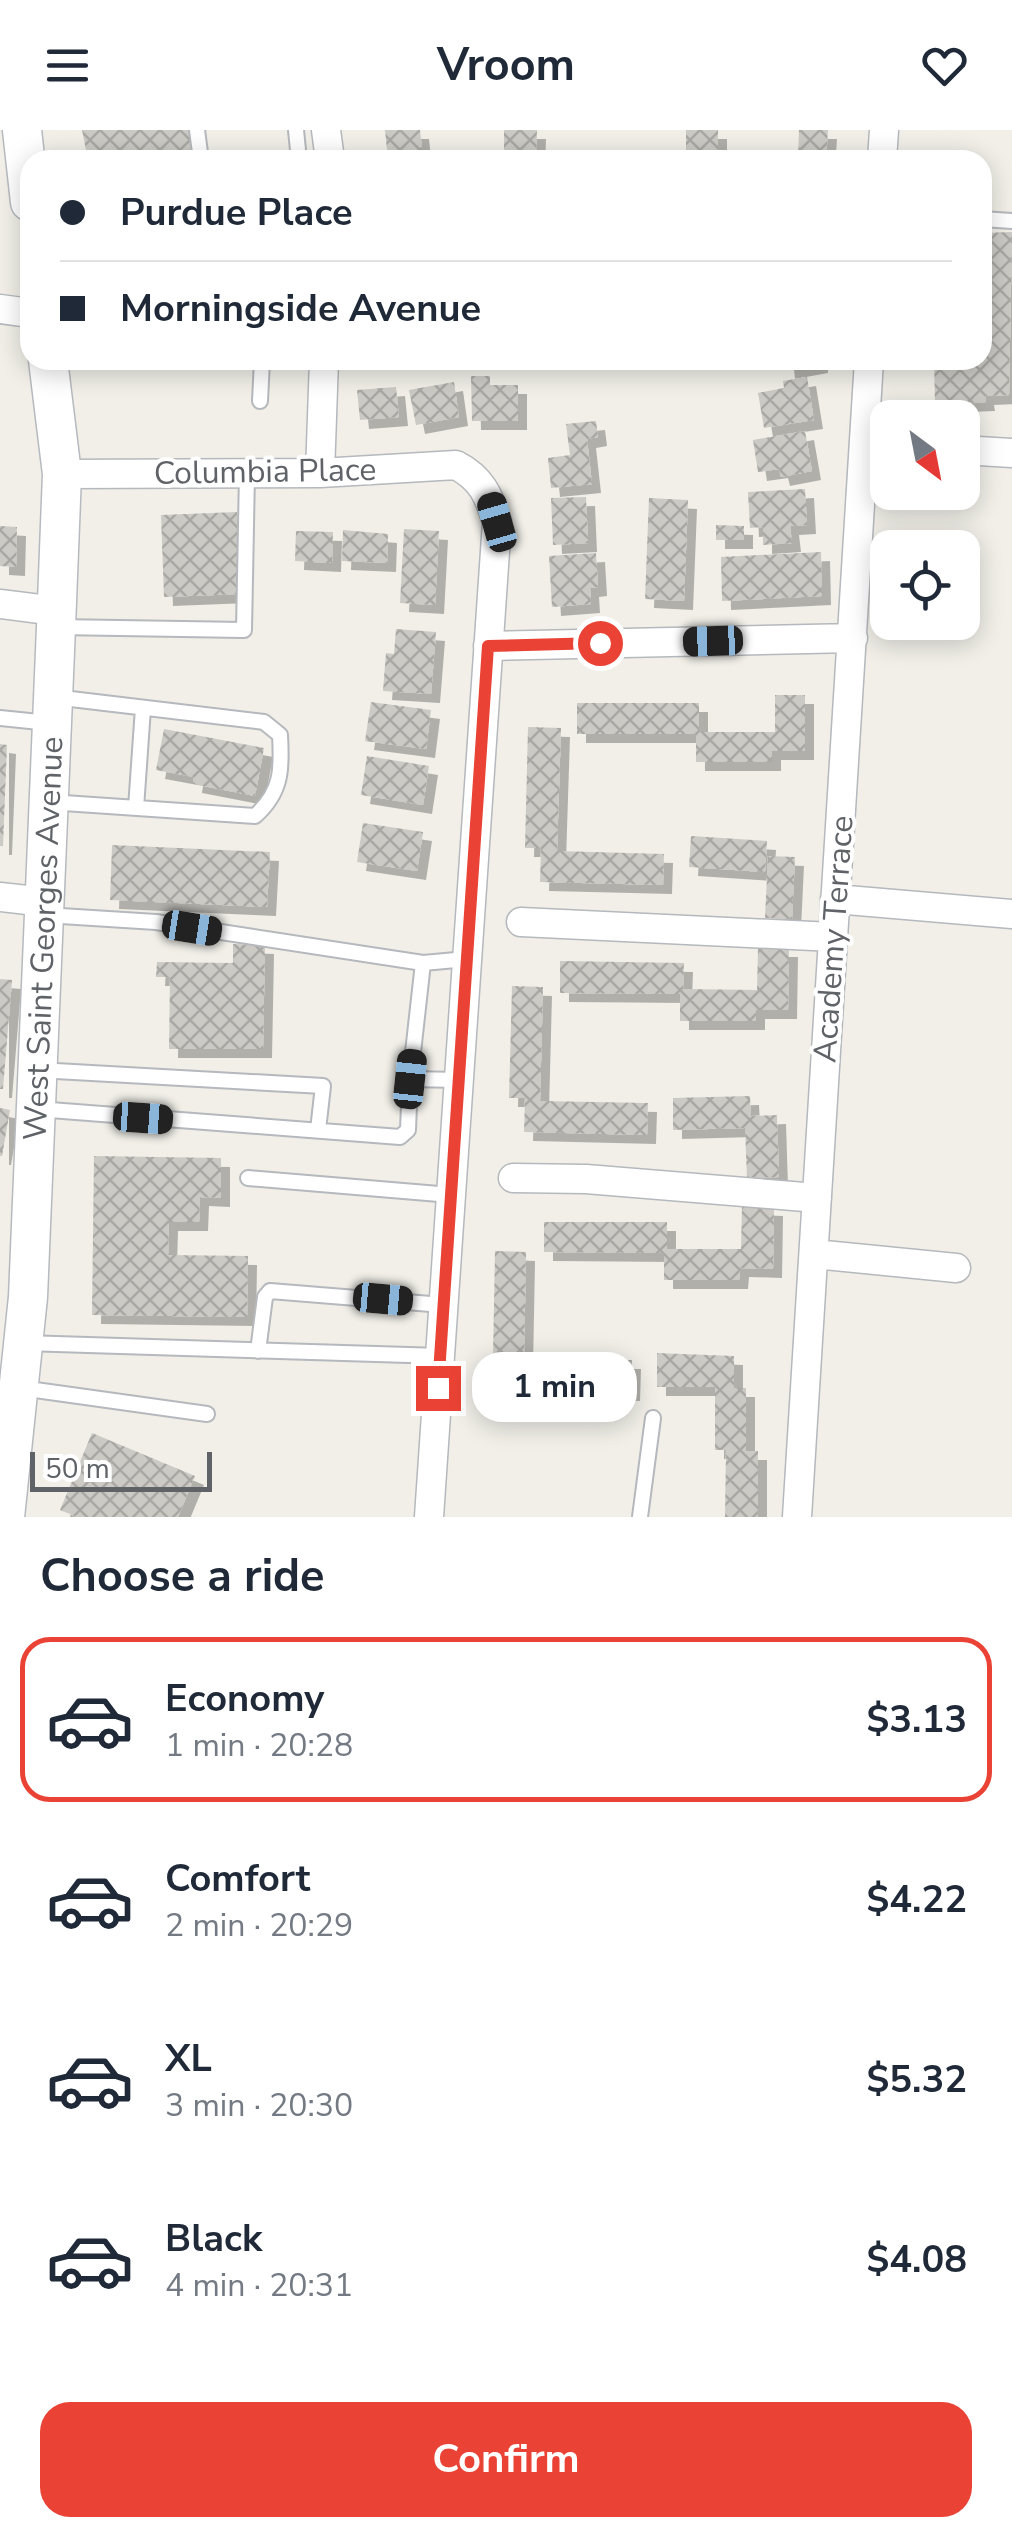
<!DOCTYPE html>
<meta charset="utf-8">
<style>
:root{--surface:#fff;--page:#f6f6f7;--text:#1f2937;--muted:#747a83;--line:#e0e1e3;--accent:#ea4335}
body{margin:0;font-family:"Nunito Sans",sans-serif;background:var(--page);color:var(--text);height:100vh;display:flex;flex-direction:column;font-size:38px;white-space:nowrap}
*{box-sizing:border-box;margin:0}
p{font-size:32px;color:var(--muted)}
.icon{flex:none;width:55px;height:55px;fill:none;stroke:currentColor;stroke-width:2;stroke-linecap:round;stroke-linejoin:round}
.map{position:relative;height:1387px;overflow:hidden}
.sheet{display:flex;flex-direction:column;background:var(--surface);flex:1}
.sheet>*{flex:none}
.hud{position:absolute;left:20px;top:20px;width:972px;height:220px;border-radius:30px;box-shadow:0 5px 25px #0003;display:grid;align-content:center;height:220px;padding:0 40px;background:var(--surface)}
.needle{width:65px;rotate:148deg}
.buttons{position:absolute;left:870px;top:270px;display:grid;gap:20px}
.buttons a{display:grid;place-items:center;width:110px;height:110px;border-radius:20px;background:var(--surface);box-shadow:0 5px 25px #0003;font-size:50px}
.scale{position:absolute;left:30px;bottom:25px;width:182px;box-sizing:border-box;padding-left:10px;border:5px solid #5f6368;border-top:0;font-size:28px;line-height:35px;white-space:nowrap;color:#5f6368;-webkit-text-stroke:8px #fff;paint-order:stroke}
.end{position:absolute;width:45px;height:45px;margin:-22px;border:12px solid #ea4335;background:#fff;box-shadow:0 0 0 5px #fff}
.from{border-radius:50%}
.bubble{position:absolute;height:70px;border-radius:30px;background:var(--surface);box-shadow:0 5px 25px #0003;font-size:32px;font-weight:700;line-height:70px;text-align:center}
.car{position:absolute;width:30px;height:60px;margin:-30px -15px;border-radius:12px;box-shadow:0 0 8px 2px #0007;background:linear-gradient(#222 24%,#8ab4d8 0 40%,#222 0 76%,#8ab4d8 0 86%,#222 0)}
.hud b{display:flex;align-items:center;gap:35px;height:95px;font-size:38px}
.hud b+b{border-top:2px solid var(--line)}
.hud i{width:25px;height:25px;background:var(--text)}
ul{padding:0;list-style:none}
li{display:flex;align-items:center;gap:30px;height:165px;margin:0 20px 15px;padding:0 20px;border:5px solid transparent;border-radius:30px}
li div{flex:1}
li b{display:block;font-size:38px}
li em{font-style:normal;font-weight:700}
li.current{border-color:var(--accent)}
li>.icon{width:90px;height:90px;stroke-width:1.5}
h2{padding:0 40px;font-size:45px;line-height:120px}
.cta{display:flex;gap:20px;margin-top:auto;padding:20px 40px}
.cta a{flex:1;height:115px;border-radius:30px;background:var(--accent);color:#fff;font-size:40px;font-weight:700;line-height:115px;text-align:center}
header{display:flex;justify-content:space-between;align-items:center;height:130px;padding:0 40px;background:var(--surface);font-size:45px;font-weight:700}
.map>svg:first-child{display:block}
.building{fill:url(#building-cross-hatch);filter:url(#shadow)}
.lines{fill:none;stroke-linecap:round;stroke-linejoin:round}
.service-casing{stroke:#b5b8bc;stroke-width:18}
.minor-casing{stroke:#b5b8bc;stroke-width:31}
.secondary-casing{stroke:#b6babf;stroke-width:41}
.service{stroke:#fff;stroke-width:14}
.minor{stroke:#fff;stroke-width:28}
.secondary{stroke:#fff;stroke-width:38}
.route{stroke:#ea4335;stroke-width:12}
.labels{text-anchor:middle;stroke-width:8;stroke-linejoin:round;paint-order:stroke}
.street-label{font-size:32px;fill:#5f6368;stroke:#fff}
</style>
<header><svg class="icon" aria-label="menu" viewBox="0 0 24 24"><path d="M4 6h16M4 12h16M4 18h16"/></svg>Vroom<svg class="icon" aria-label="heart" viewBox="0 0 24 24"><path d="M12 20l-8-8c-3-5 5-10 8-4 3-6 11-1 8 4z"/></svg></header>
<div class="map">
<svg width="1012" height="1387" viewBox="0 0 1012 1387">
<defs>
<pattern id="building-cross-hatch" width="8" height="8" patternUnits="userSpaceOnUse" patternTransform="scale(2.5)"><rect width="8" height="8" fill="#cccac5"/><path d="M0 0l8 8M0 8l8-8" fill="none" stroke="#a9a8a4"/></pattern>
<filter id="shadow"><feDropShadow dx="9" dy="9" stdDeviation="0" flood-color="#0004"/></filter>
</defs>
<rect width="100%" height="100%" fill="#f1efe8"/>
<path class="building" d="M82,0H190L196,30H88Z
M385,0H420L423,30H388Z
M504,0H537L536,30H504Z
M686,0H718V30H686Z
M799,0H828L826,30H798Z
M1012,102L1009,265L985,266L986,272L935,274L934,230H982V103Z
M785,230H819V234L786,240Z
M471,246H490V255H518V291H472Z
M807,247L814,290L764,298L758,263L784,258L783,251Z
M454,252L459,287L416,295L409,260Z
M396,257L399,287L360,290L357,260Z
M596,291L598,307L587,309L592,354L551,358L548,328L570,325L566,294Z
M805,301L812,341L781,347L779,339L758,342L753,310Z
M805,359L807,395L790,396L792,413L763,415V397L750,398L748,362Z
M586,367L588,413L553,415L551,368Z
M649,368L688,370L684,471L645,469Z
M237,382L240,464L164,467L161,385Z
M716,395L744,396V410H716Z
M0,396L17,397L16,437L0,436Z
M404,399L439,401L435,475L400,473Z
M343,400L388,404L387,433L342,431Z
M296,401L333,402L332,433L295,431Z
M821,422L822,466L722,471L721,427Z
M596,423L598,457L590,458L591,474L552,477L549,426Z
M396,499L436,502L431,564L383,561L386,523L394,524Z
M775,565H805V621H772V632H696V604H577V573H699V602H775Z
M371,572L431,580L426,619L365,611Z
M528,597L561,598L557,721L664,724L663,755L540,752L541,718H525Z
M164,599L264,618L255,666L193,654L194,647L156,640Z
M0,614L7,615L3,716H0Z
M367,626L429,636L423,675L361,665Z
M363,693L423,702L417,741L357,732Z
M691,706L767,711L765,742L689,737Z
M112,715L270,722L267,777L110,770Z
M768,726L795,727L792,789L765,788Z
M233,814L265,815L263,919H169L170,847H156L157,832L233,833Z
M758,818H789L788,880H756V891H680V864L560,863V831L684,833L683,859L757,860Z
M0,849L12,850L3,959H0Z
M512,856L543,857L540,971L648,973L647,1005L524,1002L525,968H509Z
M750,966L751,986L777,985L779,1047L747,1048L745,998L673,1000V968Z
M0,978L10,980L2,1026H0Z
M94,1026L221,1028V1068L200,1067L199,1092H169L168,1125L248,1126L247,1187L92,1185Z
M742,1076L774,1077L773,1139L740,1138L739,1150H664V1123L544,1122V1092H667V1119H741Z
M495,1121L526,1122L524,1229L632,1230L631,1262L508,1260L509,1227H493Z
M657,1223L734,1226V1258H746V1321H758V1387H725L726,1320H715V1257H657Z
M92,1303L195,1346L178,1387H77L60,1380Z"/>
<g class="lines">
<g class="service-casing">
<path id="service" d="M197,0L201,30
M296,0L299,30
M982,89L1012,91
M260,271L262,230
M57,497L244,500L247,343
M0,588L49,593
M49,672L255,686C282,662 282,639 280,605L264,592L54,567
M136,678L143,578
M45,785L156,792L423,833L467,829
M38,940L323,956L318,1000
M410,949L423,833
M37,979L400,1007L408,1000L410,949L459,950
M248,1048L451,1065
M24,1213L441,1226
M258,1221L265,1167L270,1161L443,1175
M21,1258L207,1284
M640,1387L653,1288"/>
</g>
<g class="minor-casing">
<path id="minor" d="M326,0L330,30
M882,30L884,0
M0,179L30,183
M962,320L1012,323
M320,343L324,230
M62,344L320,343L456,335C481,348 489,365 497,392L429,1387
M0,474L56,481
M488,516L853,508
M0,767L45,772
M835,769L1012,784
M521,792L833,807
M513,1048L586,1049L817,1068
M814,1124L956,1138
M797,1387L869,230"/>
</g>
<g class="secondary-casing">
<g id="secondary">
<path d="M22,0L30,72"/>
<path id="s1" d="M5,1387L28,1167L56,497L62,344L48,230"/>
</g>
</g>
<use href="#service" class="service"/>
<use href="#minor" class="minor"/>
<use href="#secondary" class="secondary"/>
</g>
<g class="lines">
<path class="route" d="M438,1258L488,516L600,513"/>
</g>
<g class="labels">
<g class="street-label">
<text transform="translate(265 341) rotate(-1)" y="11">Columbia Place</text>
<text dy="11" stroke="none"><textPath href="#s1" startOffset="580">West Saint Georges Avenue</textPath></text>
<text transform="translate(833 809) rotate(-86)" y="11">Academy Terrace</text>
</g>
</g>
</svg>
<div class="buttons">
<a><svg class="needle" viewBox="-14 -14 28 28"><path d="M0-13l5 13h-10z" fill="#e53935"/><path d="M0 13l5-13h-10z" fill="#747a83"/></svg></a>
<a><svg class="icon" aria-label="locate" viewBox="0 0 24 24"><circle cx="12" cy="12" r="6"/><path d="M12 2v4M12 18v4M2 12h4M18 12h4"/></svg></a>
</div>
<div class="scale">50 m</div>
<i class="end from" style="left:600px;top:513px"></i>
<i class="end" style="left:438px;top:1258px"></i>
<div class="bubble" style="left:472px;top:1222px;width:165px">1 min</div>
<i class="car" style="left:497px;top:392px;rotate:344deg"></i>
<i class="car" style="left:713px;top:511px;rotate:268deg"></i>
<i class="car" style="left:192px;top:798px;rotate:99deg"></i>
<i class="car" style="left:410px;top:949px;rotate:6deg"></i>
<i class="car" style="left:143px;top:988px;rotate:94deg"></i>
<i class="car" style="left:383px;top:1169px;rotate:95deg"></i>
<div class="hud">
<b><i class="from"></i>Purdue Place</b>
<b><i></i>Morningside Avenue</b>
</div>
</div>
<section class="sheet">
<h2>Choose a ride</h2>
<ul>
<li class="current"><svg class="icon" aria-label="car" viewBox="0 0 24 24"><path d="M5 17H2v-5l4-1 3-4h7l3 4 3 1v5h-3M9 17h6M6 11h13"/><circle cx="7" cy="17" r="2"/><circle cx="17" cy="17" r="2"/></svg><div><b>Economy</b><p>1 min · 20:28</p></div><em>$3.13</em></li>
<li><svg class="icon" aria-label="car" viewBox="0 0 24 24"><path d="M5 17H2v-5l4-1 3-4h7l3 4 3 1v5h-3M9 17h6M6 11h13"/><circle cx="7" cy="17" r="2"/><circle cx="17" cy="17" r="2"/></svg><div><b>Comfort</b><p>2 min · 20:29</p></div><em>$4.22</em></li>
<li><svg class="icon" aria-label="car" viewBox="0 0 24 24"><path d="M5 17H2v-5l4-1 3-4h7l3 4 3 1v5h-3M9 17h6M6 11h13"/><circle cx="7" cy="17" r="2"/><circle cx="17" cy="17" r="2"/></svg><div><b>XL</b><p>3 min · 20:30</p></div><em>$5.32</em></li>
<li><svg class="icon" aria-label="car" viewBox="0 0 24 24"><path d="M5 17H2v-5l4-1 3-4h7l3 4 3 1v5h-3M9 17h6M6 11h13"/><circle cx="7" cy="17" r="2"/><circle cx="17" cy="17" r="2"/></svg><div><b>Black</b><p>4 min · 20:31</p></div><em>$4.08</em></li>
</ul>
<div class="cta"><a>Confirm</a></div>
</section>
